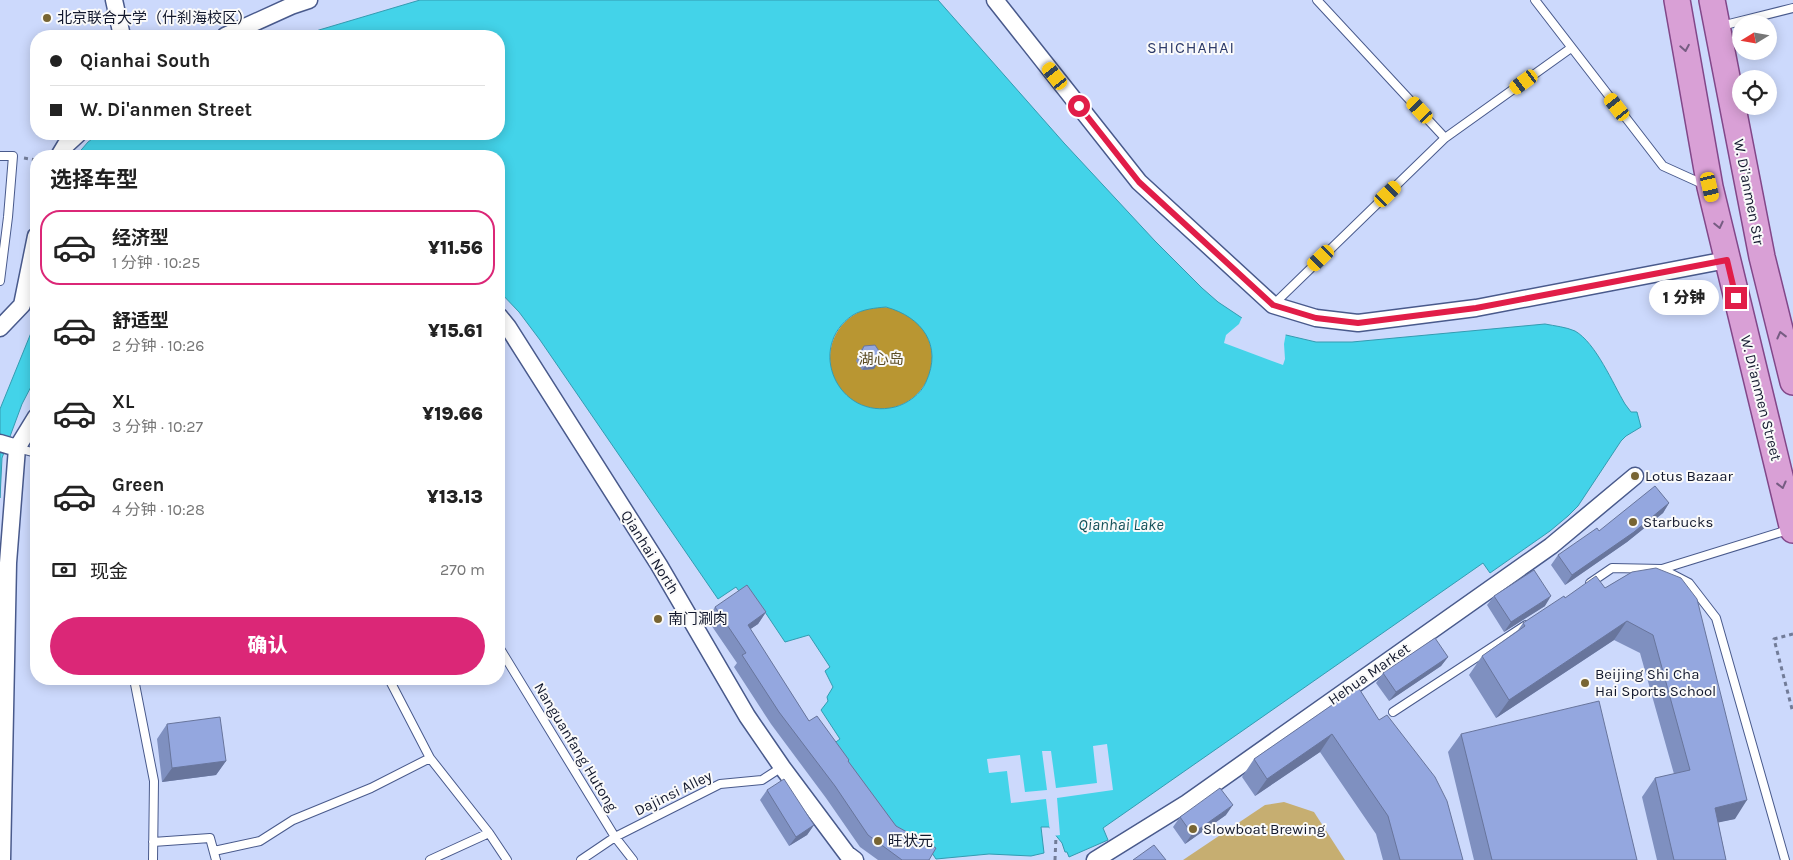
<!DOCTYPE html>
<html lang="zh">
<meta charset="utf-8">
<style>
:root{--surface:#fff;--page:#f6f6f6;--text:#222;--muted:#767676;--line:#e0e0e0;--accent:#db2777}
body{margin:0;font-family:Karla,"Noto Sans SC",sans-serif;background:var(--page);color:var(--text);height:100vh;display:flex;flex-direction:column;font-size:19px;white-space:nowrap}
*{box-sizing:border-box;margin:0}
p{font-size:16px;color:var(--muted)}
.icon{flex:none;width:28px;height:28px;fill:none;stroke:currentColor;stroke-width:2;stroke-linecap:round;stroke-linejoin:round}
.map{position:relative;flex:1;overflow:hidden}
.side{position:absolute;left:30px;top:150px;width:475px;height:535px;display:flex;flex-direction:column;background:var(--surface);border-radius:20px;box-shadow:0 2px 12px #0003}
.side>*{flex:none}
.guide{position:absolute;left:30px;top:30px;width:475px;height:110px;border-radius:20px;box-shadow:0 2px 12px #0003;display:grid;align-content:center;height:110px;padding:0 20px;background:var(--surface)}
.needle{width:32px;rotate:259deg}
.controls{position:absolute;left:1732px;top:15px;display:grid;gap:10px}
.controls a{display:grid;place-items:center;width:45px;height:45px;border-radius:50%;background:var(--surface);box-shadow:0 2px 12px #0003;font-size:25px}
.end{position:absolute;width:22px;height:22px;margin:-11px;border:6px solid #e11d48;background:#fff;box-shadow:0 0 0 2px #fff}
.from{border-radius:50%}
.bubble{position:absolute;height:35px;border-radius:18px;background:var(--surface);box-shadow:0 2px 12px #0003;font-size:16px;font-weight:800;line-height:35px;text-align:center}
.car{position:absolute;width:15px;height:30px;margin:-15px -8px;border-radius:6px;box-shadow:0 0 4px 1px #0007;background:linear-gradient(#f5c518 24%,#345 0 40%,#f5c518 0 76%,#345 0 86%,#f5c518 0)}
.guide b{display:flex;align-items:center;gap:18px;height:48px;font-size:19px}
.guide b+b{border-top:1px solid var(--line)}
.guide i{width:12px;height:12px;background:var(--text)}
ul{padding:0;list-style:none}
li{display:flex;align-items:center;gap:15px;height:75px;margin:0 10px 8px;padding:0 10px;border:2px solid transparent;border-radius:20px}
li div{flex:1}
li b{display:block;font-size:19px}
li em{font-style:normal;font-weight:800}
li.current{border-color:var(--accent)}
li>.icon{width:45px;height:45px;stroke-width:1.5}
h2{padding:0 20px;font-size:22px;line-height:60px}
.pay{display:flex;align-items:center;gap:12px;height:55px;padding:0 20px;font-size:19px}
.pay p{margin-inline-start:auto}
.primary-button{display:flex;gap:10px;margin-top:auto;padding:10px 20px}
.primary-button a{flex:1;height:58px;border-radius:30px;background:var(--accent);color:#fff;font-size:20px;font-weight:800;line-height:58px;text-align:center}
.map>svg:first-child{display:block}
.green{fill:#c6ae71}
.forest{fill:#b99632}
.water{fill:#43d3e9;stroke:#349bb1;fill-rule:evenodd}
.pier{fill:#ccd9fc}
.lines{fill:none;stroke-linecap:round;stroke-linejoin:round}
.lane-casing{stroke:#495a8c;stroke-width:10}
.street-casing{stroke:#495a8c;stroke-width:19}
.primary-casing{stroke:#824789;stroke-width:28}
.path{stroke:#727c98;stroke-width:3;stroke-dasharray:4 4;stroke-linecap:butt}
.lane{stroke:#fff;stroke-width:8}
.street{stroke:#fff;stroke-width:16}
.primary{stroke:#d9a0d6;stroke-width:25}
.wall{fill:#7f90c0}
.shaded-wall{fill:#68759c}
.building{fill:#94a7df;stroke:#68759c}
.oneway{stroke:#765c82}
.route{stroke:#e11d48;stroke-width:6}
.poi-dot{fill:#786533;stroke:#fafafa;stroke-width:2}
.labels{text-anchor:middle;stroke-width:4;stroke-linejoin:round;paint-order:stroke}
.poi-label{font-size:15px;fill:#12182d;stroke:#fafafa;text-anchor:start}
.street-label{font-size:15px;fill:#12182d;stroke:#fafafa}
.park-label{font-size:15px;fill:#5b4c24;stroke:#fafafa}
.neighbourhood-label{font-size:16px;letter-spacing:1px;fill:#2c3a69;stroke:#fafafa}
.water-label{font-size:16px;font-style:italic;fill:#135059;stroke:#fafafa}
</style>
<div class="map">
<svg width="1793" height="860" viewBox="0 0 1793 860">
<rect width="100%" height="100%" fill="#ccd9fc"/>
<path class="green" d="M1284,802L1314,812L1345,860H1183L1265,805Z"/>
<path class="forest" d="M830 358a51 51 0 1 1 102 0a51 51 0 1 1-102 0Z"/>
<path class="water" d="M420,0H938L1064,143L1155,241L1202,288L1218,302L1242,318L1265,329L1286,335L1316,342H1352L1545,324C1555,326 1566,327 1575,331C1596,343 1613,384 1625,404L1631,412H1637L1641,427L1626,436L1621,441L1578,506L1568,516L1550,531L1490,573L1483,563L1103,828L1108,840L1069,857L1067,852H1065L1062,843L1049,827H1041L1044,853L1031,856L989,854L936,859L930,850L902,834L829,747L840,739L821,710L828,701L827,697L833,687L825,671L830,667L809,635L785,642L761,606L753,611L736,587L718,599L540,340L519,312L499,291V156H76L88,142L99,134H499V36H304L319,30ZM886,307C922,317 943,345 926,382C921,394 907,404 895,407C838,421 805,347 853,315C863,309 875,308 886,307Z
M36,315V377L22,404L2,458L0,498V409L33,328Z"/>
<path class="pier" d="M1243,315L1266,326L1286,333L1284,344L1285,359L1283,365L1224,343L1226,335L1239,324Z
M1107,744L1113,790L1057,798L1060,835L1053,836L1050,832L1046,799L1011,803L1007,771L989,773L987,759L1020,755L1025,792L1047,790L1042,751H1051L1056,788L1097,783L1093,746Z"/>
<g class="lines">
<g class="lane-casing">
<path id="lane" d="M1535,0L1663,166L1705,185
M1721,26L1793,8
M1445,138L1571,48
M0,156H13L8,217L0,281
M1273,305L1445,138L1317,0
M17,448L36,453
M1662,569L1791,529
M1590,583L1612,568L1662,569L1689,583L1716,618L1785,860
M499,647L615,837L633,860
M134,679L154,781L153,860
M389,679L430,758L489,833L507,860
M1393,712L1526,625
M153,842L210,838L216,860
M214,851L260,841L293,820L371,788L430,758
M430,860L489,833
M581,860L615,837L720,784L762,780L782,767"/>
</g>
<g class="street-casing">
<path id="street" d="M114,0L122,36
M995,0L1139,182L1273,305L1316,318L1358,323L1476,308L1727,260
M225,36L291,6L309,0
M59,156L65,146L78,134
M499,316L508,327L659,565L747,716L782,767L847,854L855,860
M0,328L22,305L36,236
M0,443L17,448
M2,860L8,563L17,448L36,417
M1095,860L1187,803L1551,546L1635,476"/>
</g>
<g class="primary-casing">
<path id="primary" d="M1677,0L1710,187L1793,530
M1712,0L1762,257L1793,382"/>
</g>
<path class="path" d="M24,158L36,160
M1793,634L1774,639L1793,713
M1055,860L1056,836"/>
<use href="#lane" class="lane"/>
<use href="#street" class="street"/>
<use href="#primary" class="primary"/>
</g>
<path class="wall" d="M864,346L874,369L862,370L856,361L860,351Z
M1669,503L1663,513L1627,542L1565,585L1551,565L1558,555Z
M1632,572L1735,819L1718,822L1726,860H1657L1642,797L1655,778L1674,774L1640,653L1614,640L1496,718L1469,675L1482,656L1518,630L1523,623L1565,598L1605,588Z
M1494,596L1545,606L1504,632L1487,605Z
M715,607L766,612L758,624L750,629L809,721L849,760L848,761L896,826L929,860H878L860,847L826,798L771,724L734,667L737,663L707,619Z
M1448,657L1441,666L1389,701L1376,683L1383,673Z
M1358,687L1463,860H1383L1376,834L1320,752L1255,796L1242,777L1254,759Z
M167,724L226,761L216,775L162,782L157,739Z
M1461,734L1637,860H1474L1448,752Z
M767,790L814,825L807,835L789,846L760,800Z
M1226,815L1185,844L1173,827L1180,817Z"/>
<path class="shaded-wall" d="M877,364L874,369L862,370L866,365Z
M1669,503L1663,513L1627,542L1565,585L1572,575Z
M1551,596L1545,606L1504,632L1511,622Z
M766,612L758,624L739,637L748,625Z
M1627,621L1614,640L1496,718L1509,700Z
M1448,657L1441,666L1389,701L1396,692Z
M1332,734L1320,752L1255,796L1267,779Z
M226,761L216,775L162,782L172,768Z
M1747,800L1735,819L1702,826L1715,808Z
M1233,805L1226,815L1185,844L1192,834Z
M814,825L807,835L789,846L796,837Z"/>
<path class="building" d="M875,345L881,354L877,364L866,365L859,357L864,346Z
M1655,486L1669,503L1634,532L1572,575L1558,555L1597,528L1599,531Z
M1656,568L1681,578L1697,599L1747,800L1715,808L1726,860H1674L1655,778L1690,770L1653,635L1627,621L1509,700L1482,656L1525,626L1523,623L1564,596L1565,598L1596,576L1605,588L1632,572Z
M1534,570L1551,596L1511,622L1494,596Z
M747,585L766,612L748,625L809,721L817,716L849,760L848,761L896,826L936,848L929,860H902L868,835L835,786L779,712L742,655L746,653L715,607Z
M1435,638L1448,657L1396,692L1383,673Z
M1358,687L1379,720L1387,715L1435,777L1447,801L1463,860H1400L1388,816L1332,734L1267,779L1254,759Z
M1599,701L1637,860H1492L1461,734Z
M220,717L226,761L172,768L167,724Z
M784,779L814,825L796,837L767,790Z
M1220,788L1233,805L1192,834L1180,817Z
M1154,845L1166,860H1133Z"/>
<defs><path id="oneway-chevron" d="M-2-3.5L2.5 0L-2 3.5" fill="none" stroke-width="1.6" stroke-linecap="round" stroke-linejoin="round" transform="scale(1.25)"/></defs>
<g class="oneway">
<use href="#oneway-chevron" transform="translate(1685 48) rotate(80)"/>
<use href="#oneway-chevron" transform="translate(1719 225) rotate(77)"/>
<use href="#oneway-chevron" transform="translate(1781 335) rotate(-104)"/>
<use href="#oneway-chevron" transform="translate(1782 485) rotate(76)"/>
</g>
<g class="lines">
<path class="route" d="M1079,106L1139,182L1273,305L1316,318L1358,323L1476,308L1727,260L1736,298"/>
</g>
<g class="poi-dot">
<circle cx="47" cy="18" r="5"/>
<circle cx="1635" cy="476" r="5"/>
<circle cx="1633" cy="522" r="5"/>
<circle cx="658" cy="619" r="5"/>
<circle cx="1585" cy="683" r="5"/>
<circle cx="1193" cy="829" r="5"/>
<circle cx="878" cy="841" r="5"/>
</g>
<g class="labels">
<g class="poi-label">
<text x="57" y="23">北京联合大学（什刹海校区）</text>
<text x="1645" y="481">Lotus Bazaar</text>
<text x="1643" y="527">Starbucks</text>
<text x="668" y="624">南门涮肉</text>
<text x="1595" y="679">Beijing Shi Cha<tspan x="1595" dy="17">Hai Sports School</tspan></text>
<text x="1203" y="834">Slowboat Brewing</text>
<text x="888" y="846">旺状元</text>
</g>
<g class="street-label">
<text transform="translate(1749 192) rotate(79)" y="5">W. Di'anmen Str</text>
<text transform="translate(1761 398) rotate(76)" y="5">W. Di'anmen Street</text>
<text transform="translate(650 552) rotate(58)" y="5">Qianhai North</text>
<text transform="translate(1369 674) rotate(-35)" y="5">Hehua Market</text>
<text transform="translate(576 747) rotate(59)" y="5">Nanguanfang Hutong</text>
<text transform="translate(673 793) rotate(-26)" y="5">Dajinsi Alley</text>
</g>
<g class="park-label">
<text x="881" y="364">湖心岛</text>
</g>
<g class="neighbourhood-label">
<text x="1191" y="53">SHICHAHAI</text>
</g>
<g class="water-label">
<text x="1121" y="530">Qianhai Lake</text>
</g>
</g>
</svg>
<div class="controls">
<a><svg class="needle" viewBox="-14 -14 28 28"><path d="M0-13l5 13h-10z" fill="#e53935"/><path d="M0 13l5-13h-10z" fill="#767676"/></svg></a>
<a><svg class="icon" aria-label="locate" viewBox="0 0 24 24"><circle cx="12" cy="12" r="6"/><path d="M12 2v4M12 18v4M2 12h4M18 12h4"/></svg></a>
</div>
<i class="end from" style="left:1079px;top:106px"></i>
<i class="end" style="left:1736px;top:298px"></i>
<div class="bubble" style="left:1649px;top:280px;width:70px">1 分钟</div>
<i class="car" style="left:1055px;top:76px;rotate:322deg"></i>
<i class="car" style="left:1524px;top:82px;rotate:234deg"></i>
<i class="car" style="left:1617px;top:107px;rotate:322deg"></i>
<i class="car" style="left:1420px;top:110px;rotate:317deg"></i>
<i class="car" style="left:1710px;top:187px;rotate:167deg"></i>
<i class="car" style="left:1388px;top:194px;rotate:46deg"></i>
<i class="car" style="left:1321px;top:258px;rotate:226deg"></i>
<div class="guide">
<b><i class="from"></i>Qianhai South</b>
<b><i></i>W. Di'anmen Street</b>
</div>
<section class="side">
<h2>选择车型</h2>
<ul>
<li class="current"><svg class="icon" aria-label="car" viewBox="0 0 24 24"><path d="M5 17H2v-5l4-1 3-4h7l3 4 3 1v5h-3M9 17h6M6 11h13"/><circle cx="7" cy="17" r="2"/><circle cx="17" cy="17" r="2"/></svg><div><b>经济型</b><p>1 分钟 · 10:25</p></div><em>¥11.56</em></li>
<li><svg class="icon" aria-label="car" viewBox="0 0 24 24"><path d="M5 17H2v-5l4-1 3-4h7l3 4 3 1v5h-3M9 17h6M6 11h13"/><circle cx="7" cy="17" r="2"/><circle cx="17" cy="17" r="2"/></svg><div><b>舒适型</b><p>2 分钟 · 10:26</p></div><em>¥15.61</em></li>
<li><svg class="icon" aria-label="car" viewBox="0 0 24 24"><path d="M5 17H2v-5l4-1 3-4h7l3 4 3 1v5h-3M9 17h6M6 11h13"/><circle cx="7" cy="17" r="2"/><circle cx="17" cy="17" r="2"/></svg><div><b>XL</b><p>3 分钟 · 10:27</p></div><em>¥19.66</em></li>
<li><svg class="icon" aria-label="car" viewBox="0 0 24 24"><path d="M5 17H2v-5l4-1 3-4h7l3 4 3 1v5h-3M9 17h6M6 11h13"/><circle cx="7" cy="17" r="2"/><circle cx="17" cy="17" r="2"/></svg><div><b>Green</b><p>4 分钟 · 10:28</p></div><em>¥13.13</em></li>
</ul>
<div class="pay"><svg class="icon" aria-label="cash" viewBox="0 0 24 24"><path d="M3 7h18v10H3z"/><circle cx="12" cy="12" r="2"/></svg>现金<p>270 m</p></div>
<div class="primary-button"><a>确认</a></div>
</section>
</div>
